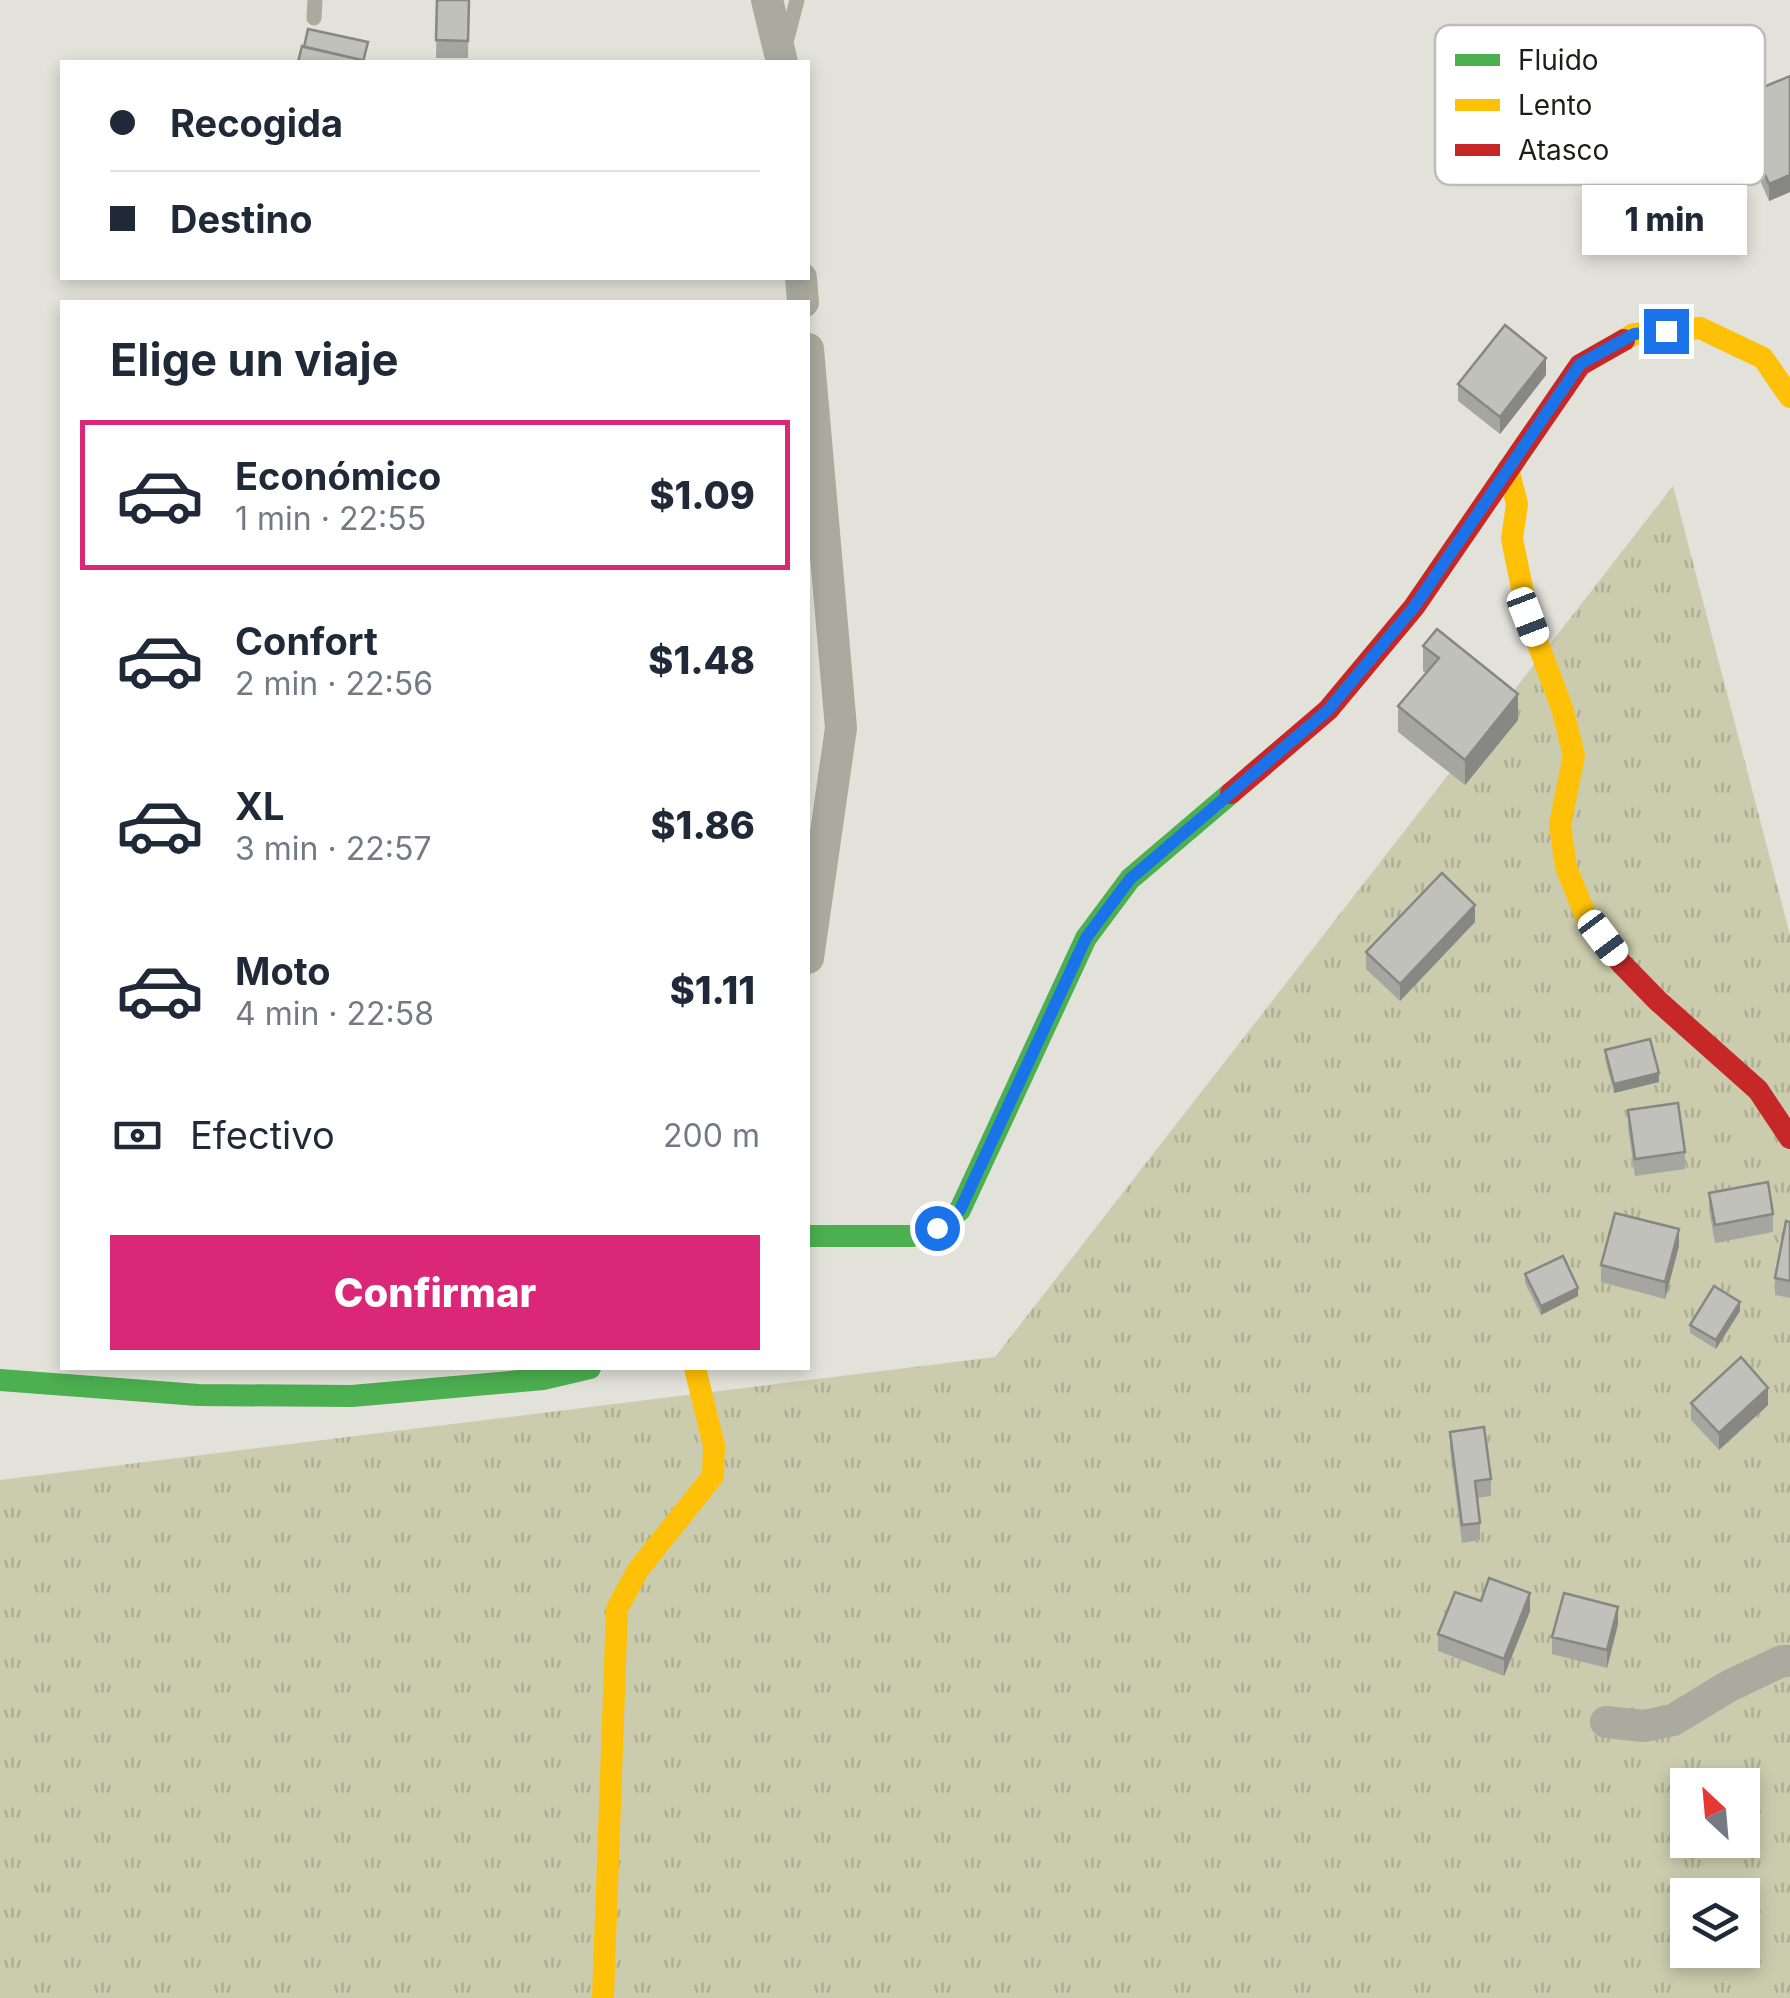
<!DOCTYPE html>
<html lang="es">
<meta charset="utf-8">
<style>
:root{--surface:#fff;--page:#f6f6f7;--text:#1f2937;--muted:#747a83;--line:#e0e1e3;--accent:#db2777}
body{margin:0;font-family:Inter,sans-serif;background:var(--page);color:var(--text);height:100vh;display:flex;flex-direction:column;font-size:38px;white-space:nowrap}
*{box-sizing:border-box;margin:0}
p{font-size:32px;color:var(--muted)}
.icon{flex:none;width:55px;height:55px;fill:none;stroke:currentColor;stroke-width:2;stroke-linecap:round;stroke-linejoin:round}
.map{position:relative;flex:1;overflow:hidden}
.sheet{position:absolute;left:60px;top:300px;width:750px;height:1070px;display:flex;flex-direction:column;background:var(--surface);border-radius:0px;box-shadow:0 5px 15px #0003}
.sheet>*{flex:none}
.hud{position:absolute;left:60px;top:60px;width:750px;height:220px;border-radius:0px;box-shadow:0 5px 15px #0003;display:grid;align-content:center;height:220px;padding:0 50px;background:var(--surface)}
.needle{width:65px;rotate:334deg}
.fabs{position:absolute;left:1670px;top:1768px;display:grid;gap:20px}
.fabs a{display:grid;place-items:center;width:90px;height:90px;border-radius:0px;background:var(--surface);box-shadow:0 5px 15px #0003;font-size:50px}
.end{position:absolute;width:45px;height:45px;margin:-22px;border:12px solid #1a73e8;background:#fff;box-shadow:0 0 0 5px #fff}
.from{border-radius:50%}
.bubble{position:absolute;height:70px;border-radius:0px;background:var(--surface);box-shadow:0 5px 15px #0003;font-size:32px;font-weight:800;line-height:70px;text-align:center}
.car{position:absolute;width:30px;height:60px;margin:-30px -15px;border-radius:12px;box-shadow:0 0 8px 2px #0007;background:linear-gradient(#fff 24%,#345 0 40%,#fff 0 76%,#345 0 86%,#fff 0)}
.hud b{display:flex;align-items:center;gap:35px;height:95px;font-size:38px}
.hud b+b{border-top:2px solid var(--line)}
.hud i{width:25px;height:25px;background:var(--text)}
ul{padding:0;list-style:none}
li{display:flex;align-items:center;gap:30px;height:150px;margin:0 20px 15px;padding:0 30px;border:5px solid transparent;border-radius:0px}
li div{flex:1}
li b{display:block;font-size:38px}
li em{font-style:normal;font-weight:800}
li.on{border-color:var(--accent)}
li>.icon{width:90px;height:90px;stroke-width:1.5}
h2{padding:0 50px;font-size:45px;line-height:120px}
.pay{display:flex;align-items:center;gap:25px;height:110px;padding:0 50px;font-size:38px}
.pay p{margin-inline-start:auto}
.action{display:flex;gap:20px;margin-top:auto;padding:20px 50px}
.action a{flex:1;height:115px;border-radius:0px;background:var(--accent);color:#fff;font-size:40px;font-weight:800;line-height:115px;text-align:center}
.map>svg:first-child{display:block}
.grass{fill:url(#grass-tufts);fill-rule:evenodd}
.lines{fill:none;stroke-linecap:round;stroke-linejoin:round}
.lane{stroke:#aaaa9f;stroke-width:15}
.street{stroke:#aaaa9f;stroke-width:32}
.fast{stroke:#4caf50;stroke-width:22}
.slow{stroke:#ffc107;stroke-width:22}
.jam{stroke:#c62828;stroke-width:22}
.wall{fill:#a6a6a1}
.shaded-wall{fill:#878783}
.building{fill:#c1c1bb;stroke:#878783;stroke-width:2.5}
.route{stroke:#1a73e8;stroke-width:12}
.key{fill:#fff;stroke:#bcbcba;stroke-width:2.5}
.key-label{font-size:28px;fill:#1e1e18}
</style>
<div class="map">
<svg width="1790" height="1998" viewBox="0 0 1790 1998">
<defs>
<pattern id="grass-tufts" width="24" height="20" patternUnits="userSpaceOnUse" patternTransform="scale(2.5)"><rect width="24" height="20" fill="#cbcbae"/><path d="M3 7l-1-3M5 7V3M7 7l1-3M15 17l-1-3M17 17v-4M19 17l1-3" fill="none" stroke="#aeae95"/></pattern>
</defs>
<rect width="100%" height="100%" fill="#e2e2da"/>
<path class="grass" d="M1673,486L1790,935V1998H0V1480L995,1357ZM1688,1785H1742V1840H1688ZM1688,1895H1742V1950H1688Z"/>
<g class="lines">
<path class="lane" d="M314,18L315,0
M785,46L797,0"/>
<path class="street" d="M767,0L782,62
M801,278L803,302
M808,349L841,728L808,958
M1606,1722L1644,1726L1673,1720L1729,1686L1782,1661H1790"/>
<path class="fast" d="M808,1236H912L937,1228L960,1210L1086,938L1130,879L1231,793
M0,1380L198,1395L352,1396L543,1379L590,1368"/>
<path class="slow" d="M1624,340L1634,334L1700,328L1763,358L1790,397
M1508,469L1517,504L1512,539L1528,617L1562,708L1574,755L1560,825L1566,867L1585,914L1594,927
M603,1998L617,1609L638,1570L713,1476L714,1446L695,1368"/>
<path class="jam" d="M1231,793L1328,710L1414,607L1580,365L1624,340
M1594,927L1621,963L1658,1001L1758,1090L1790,1138"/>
</g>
<path class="wall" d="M437,0H469L468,58H436Z
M1790,76V192L1769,201L1733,118V100Z
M1546,375L1500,434L1458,401V384Z
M1423,646L1518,720L1465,785L1398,732V706L1426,673L1423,671Z
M1475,922L1400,1001L1366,969V952Z
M1605,1050L1659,1082L1614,1093L1605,1059Z
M1628,1110L1685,1152V1169L1635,1176L1628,1127Z
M1709,1193L1773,1214V1232L1715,1243L1709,1210Z
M1790,1222V1298L1775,1295V1278Z
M1679,1246L1665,1299L1601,1282V1265Z
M1525,1274L1578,1296L1541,1315L1525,1283Z
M1740,1311L1716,1349L1690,1333V1325Z
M1691,1403L1768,1405L1719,1450L1691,1420Z
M1450,1432L1491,1479V1496L1477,1498L1480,1523V1540L1462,1543L1450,1449Z
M1481,1601L1530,1611L1504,1676L1438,1651V1634Z
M1618,1624L1607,1668L1552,1654V1637Z"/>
<path class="shaded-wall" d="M1790,175V192L1769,201V184Z
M1546,358V375L1500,434V417Z
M1518,694V720L1465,785V760Z
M1475,905V922L1400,1001V984Z
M1659,1073V1082L1614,1093V1084Z
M1679,1229V1246L1665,1299V1282Z
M1578,1288V1296L1541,1315V1306Z
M1740,1302V1311L1716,1349V1340Z
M1768,1388V1405L1719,1450V1433Z
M1530,1593V1611L1504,1676V1659Z
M1618,1607V1624L1607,1668V1650Z"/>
<path class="building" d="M437,0H469L468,41L436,40Z
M308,29L368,42L363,62L362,60L304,47Z
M302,46L362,60L361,62H298Z
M1790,76V175L1769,184L1733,100Z
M1505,325L1546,358L1500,417L1458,384Z
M1437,629L1518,694L1465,760L1398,706L1439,658L1423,646Z
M1442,873L1475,905L1400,984L1366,952Z
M1650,1039L1659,1073L1614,1084L1605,1050Z
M1678,1103L1685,1152L1635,1159L1628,1110Z
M1768,1182L1773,1214L1715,1225L1709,1193Z
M1615,1213L1679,1229L1665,1282L1601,1265Z
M1786,1221L1790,1222V1281L1775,1278Z
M1563,1256L1578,1288L1541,1306L1525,1274Z
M1714,1286L1740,1302L1716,1340L1690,1325Z
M1741,1357L1768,1388L1719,1433L1691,1403Z
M1484,1427L1491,1479L1475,1481L1480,1523L1462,1525L1450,1432Z
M1489,1578L1530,1593L1504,1659L1438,1634L1455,1592L1481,1601Z
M1564,1593L1618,1607L1607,1650L1552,1637Z"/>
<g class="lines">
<path class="route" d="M937,1228L960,1210L1086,938L1130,879L1328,710L1414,607L1580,364L1634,334L1666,331"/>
</g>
<rect x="1435" y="25" width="330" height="160" rx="15" class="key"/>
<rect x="1455" y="54" width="45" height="12" fill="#4caf50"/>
<rect x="1455" y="99" width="45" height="12" fill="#ffc107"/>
<rect x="1455" y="144" width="45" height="12" fill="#c62828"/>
<g class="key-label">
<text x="1518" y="70">Fluido</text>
<text x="1518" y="115">Lento</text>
<text x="1518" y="160">Atasco</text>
</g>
</svg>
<div class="fabs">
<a><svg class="needle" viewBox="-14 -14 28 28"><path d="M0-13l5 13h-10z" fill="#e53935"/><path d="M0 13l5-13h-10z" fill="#747a83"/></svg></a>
<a><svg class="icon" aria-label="layers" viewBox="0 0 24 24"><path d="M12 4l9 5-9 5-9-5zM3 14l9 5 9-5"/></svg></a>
</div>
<i class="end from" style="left:937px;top:1228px"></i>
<i class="end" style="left:1666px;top:331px"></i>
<div class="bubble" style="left:1582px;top:185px;width:165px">1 min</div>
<i class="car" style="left:1528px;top:617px;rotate:159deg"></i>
<i class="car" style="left:1603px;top:938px;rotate:143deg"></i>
<div class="hud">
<b><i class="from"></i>Recogida</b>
<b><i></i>Destino</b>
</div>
<section class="sheet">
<h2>Elige un viaje</h2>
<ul>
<li class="on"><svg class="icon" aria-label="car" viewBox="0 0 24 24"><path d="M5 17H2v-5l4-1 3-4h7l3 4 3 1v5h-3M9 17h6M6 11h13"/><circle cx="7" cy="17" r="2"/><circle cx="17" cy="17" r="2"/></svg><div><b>Económico</b><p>1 min · 22:55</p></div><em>$1.09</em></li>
<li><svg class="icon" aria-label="car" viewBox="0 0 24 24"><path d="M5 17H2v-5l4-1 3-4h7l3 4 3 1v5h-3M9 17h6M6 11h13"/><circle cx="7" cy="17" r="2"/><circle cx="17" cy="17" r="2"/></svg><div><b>Confort</b><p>2 min · 22:56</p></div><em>$1.48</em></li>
<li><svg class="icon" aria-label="car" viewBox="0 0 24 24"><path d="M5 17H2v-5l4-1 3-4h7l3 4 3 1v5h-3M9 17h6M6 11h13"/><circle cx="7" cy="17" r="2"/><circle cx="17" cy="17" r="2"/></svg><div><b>XL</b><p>3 min · 22:57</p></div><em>$1.86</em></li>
<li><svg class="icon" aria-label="car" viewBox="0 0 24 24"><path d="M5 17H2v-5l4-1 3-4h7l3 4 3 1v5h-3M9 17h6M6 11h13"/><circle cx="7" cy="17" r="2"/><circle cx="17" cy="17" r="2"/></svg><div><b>Moto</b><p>4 min · 22:58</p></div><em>$1.11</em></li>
</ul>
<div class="pay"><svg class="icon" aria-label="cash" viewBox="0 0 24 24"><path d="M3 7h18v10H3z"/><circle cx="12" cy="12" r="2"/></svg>Efectivo<p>200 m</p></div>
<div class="action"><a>Confirmar</a></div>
</section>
</div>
